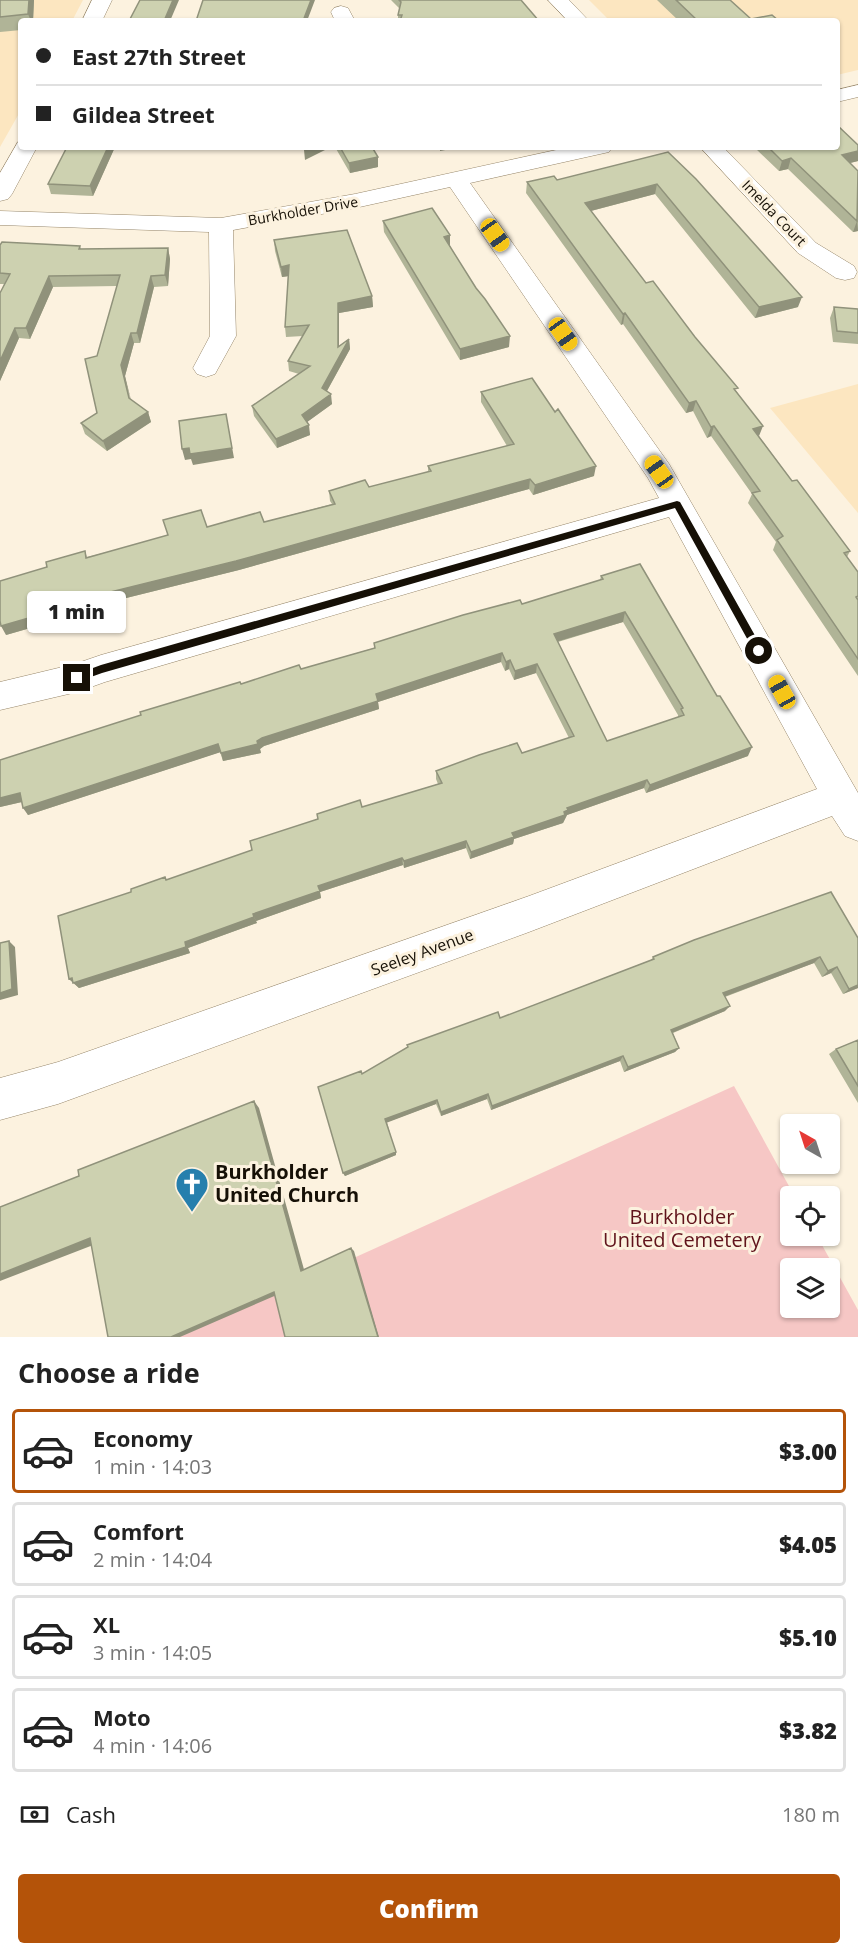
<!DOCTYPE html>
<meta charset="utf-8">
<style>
:root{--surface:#fff;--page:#f6f6f6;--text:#222;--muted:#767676;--line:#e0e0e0;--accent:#b45309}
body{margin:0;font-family:"Open Sans",sans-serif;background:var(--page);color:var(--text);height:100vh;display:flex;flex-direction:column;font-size:22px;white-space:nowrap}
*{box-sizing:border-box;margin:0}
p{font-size:20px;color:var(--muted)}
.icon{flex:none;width:33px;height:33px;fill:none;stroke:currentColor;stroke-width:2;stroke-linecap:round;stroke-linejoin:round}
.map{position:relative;height:1337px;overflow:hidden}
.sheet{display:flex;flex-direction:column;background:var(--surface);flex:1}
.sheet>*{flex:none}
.guide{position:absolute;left:18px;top:18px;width:822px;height:132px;border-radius:6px;box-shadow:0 2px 4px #0004;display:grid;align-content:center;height:132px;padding:0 18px;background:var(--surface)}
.needle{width:39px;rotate:321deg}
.tools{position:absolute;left:780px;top:1114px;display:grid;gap:12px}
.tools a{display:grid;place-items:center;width:60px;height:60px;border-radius:6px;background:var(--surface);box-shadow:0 2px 4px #0004;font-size:30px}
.end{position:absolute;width:27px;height:27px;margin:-14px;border:8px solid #161006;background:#fff;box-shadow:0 0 0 3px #fff}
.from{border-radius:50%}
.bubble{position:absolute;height:42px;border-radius:6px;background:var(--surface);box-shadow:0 2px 4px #0004;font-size:20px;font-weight:800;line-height:42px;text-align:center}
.car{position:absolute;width:18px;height:36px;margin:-18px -9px;border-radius:8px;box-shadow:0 0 4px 2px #0007;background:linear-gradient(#f5c518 24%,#345 0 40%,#f5c518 0 76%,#345 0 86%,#f5c518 0)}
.guide b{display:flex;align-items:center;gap:21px;height:57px;font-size:22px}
.guide b+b{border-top:2px solid var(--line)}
.guide i{width:15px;height:15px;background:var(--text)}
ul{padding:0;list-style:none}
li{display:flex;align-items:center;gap:18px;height:84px;margin:0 12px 9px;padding:0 6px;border:3px solid var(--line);border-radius:6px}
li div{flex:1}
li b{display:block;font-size:22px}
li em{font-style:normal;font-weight:800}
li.selected{border-color:var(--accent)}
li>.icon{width:54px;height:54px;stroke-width:1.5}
h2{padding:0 18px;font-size:27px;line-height:72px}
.pay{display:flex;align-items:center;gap:15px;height:66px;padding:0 18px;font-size:22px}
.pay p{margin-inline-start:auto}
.primary-button{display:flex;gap:12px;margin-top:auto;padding:12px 18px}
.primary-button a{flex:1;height:69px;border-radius:6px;background:var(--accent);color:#fff;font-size:24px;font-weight:800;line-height:69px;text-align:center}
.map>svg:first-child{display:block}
.built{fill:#fce6c0}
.green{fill:#f6c7c5;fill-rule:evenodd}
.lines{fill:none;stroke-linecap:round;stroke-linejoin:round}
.minor-casing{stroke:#96866a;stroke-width:1}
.minor{fill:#fff;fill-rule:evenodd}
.wall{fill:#b0b497;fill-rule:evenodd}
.shaded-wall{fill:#90927b}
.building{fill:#cdd1b0;stroke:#90927b;stroke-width:1.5;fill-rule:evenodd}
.route{fill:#161006}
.labels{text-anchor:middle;stroke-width:6;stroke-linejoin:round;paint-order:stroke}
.far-street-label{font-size:14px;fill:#161006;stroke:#fcf2df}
.street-label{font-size:16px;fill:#161006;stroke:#fcf2df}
.near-poi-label{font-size:20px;font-weight:bold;fill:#161006;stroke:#fcf2df;text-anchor:start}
.near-park-label{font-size:20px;fill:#60131b;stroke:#fcf2df}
</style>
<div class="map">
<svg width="858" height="1337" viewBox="0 0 858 1337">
<rect width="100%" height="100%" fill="#fcf2df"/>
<path class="built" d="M0,0H83L72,21H21V110L0,147Z
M589,0H858V70L837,75V21H610Z
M858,384V513L770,408Z"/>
<path class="green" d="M734,1086L795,1197H790V1236H817L858,1310V1337H179ZM790,1269H830V1308H790Z"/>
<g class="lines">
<g class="minor-casing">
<path id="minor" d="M92,0H112L102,21H82Z
M548,0H569L589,21H568Z
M341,6L348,8L355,21H335L331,12L334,8Z
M858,85V97L837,102V90Z
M18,142H21V147H37L12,194L8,199L0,201V173Z
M570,147H612L609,152L470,183L669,464L858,793V841L845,836L832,816L529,932L58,1104L0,1120V1078L58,1062L529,896L817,789L669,517L105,682L77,692L0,710V682L75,664L101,655L659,498L648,478L450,187L355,208L233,230L236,336L215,374L206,377L197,374L193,368L210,336L209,232L0,225V211L221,218L355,194Z
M700,147H723L816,243L854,266L857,272L854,278L845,280L836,278L798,253Z"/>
</g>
<use href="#minor" class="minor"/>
</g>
<path class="wall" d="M0,0H34L33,21H21V30L0,32Z
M391,0H521L539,21H398V15L400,9Z
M657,0H730L751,19L779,21H679Z
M115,147L93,196L51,194L48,184Z
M335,147H372L378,157V167L350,173Z
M756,147H837L858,161L850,163L858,171V231L853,232L788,169L779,171L755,148Z
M668,152L798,307L755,318L655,194L591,211L646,283L737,392L759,436L792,481L850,551L847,557L858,572V676L773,550L776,542L748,503L752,494L711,436L707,438L693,411L686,413L623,324L621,325L526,193L527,182L557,180Z
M383,221L450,246L509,347L460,360L384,232Z
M274,240L372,296L373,307L339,313V346L349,339L350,349L327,391L332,404L307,422L310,435L277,448L254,416L252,406L299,374L289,371L288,361L303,336L286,337L285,327L288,276L282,277L275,251Z
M0,245L80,246L81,249L168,248L170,259L168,286L154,287L140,343H134L125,376L130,399L148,412L151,422L107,451L85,434L81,423L97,413V356L117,286L53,287L30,339L19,338L0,381V293L4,284H0Z
M834,307L858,309V344L833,342L830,318Z
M481,392L594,476L533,495L529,489L239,570L102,604L103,607L6,635L47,567L85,551L87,557L207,527L264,522L332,504L330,501L329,491L369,487L428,472V466L507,446L481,402Z
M601,576L748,756L646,793L644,788L567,815L563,823L514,839L513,844L470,859L466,848L404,868L403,865L320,892L321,898L256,921L257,923L188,948L190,953L79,988L69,979L131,892L165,877L167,880L252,850L318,819L317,814L362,807L438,784L436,779V771L522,753L569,738L536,673L514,680L509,669L505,671L501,662L378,702L379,709L264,746L260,749L261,753L223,761L220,752L28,815L22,802L0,807V760L241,684L301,669L374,648V643L522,604L600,580ZM623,622L678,715V717L607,741L558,642Z
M858,938V988L843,994L831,973L822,977L814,963L725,997V1011L673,1033L679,1048L675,1052L624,1072L620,1061L491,1110L487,1099L441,1116L436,1104L387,1122L396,1155L345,1176L343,1173L407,1048V1045L500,1018L651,960L653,957Z
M858,1040V1103L829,1054L836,1049Z"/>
<path class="shaded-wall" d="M29,0H34L33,21H31L28,14Z
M173,0H179L170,21H164Z
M311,0H315L307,21H303Z
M108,147H115L93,196L90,186Z
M309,147H331L305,160L304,150Z
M440,147H461L440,151Z
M858,151V161L838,166L842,155Z
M378,157V167L350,173L349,163Z
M791,158L788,169L779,171L782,161Z
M657,184L655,194L583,213L585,203Z
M857,221L858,231L853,232Z
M450,235V246L444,247V237Z
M168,248L170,259L168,286L165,275Z
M289,265L290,276L282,277L281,267Z
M49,276L53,287L30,339L26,328Z
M151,276L154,287L140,343L137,333Z
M372,296L373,307L339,313V357L338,347V303Z
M802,297L798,307L755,318L759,307Z
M625,313L623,324L621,325L623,314Z
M15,328L19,338L0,381V361Z
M131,333L134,343L125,376L133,408L121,365Z
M510,336L509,347L460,360V349Z
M349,339L350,349L323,398L322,388Z
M331,394L332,404L303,425L302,415Z
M696,401L693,411L686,413L689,403Z
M148,412L151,422L107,451L103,441Z
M226,414L234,458L193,465L191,459L185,460L182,449Z
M309,425L310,435L277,448L276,439Z
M714,426L711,436L707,438L711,427Z
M763,426L759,436L753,429Z
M596,466L594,476L533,495L535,485Z
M530,479L529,489L239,570L102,604L103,607L6,635L1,626L98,595Z
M625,612L623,622L552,643L554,634Z
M502,653L501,662L378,702L379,709L264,746L260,749L261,753L223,761L221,753L257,741L262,738L376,694Z
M510,660L509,669L505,671L506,662Z
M537,664L536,673L514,680L515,671Z
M218,744L221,752L28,815L23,808Z
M752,747L748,756L646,793L650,785Z
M647,780L644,788L567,815L563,823L514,839L513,844L470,859L471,852L567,808Z
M20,793L26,801L0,807V798Z
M466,841V848L404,868V861Z
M402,858L403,865L320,892L321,898L256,921L253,914L318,886Z
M254,917L257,923L188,948L190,953L79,988L69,979L185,942Z
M9,941L15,947L18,995L0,1000V993Z
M820,957L814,963L718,999L723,993Z
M837,967L831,973L822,977L828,971Z
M858,985V988L843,994L849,989Z
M730,1006L725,1011L667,1035L671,1030Z
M679,1048L675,1052L624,1072L628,1067Z
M623,1056L620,1061L491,1110L492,1106Z
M488,1094L487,1099L441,1116V1112Z
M437,1100L436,1104L386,1123L385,1119Z
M254,1101L259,1108L305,1273L301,1271Z
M396,1152V1155L345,1176L343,1173Z
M90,1238L101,1242L0,1281V1274Z
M351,1248L354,1251L379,1337H378Z
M274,1292L279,1294L180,1337H171Z"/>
<path class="building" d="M0,0H29L28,14L0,17Z
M140,0H173L164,21H129Z
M203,0H311L303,21H196Z
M399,0H521L539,21H400L402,15H398L401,2Z
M676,0H730L751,19L772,15L779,21H698Z
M837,125L858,145V151L842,155L858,171L857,221L791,158L782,161L768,147H837Z
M67,147H108L90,186L48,184Z
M340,147H372L378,157L349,163Z
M668,152L696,179L802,297L759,307L657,184L585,203L646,283L653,281L695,337L738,388L734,389L763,426L753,429L792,481L797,480L850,551L844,553L858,572V596L856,597L858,600V659L777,540L783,536L752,493L760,491L714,426L711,427L696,401L689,403L625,313L623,314L527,182L554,176L557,180Z
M432,208L450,235L444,237L476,288L485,299L510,336L460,349L383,221Z
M347,230L372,296L338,303V347L349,339L322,388L331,394L302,415L309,425L276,439L252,406L310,366L288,361L309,325L285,327L289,265L281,267L274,240Z
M2,242L80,246L79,249L168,248L165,275L151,276L137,333H131L121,365L129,398L148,412L103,441L81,423L97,413L85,359L97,356L120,275L49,276L26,328H15L0,361V293L10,274L0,273V245Z
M834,307L858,309V333L837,331Z
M532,378L555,412L558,409L596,466L535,485L530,479L236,561L98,595V598L1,626L0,621V581L47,567L46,562L85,551L86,558L168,535L163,520L201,510L207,527L260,512L264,522L335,504L329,491L365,480L369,487L431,471L428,466L514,444L481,392Z
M226,414L232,448L190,454L189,448L182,449L179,421Z
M640,564L717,696H720L752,747L650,785L647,780L567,808L568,810L564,812L565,815L512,833L514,837L471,852L466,841L404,861L402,858L318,886L320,891L253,914L254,917L185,942L186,947L73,983L72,978L69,979L58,916L131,892V889L165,877L166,880L252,850L250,841L318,819L317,814L360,800L362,807L442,783L436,771L479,755L517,743L522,753L574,736L537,664L515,671L510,660L506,662L502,653L376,694L378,701L262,738L257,741L258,744L221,753L218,744L23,808L20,793L0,798V760L141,715L140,712L240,682L241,684L299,665L301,669L375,648L374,643L463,615L520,600L522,604L603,579L601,576ZM625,612L683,708L681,709L684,715L607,741L554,634Z
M831,892L858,938V985L849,989L837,967L828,971L820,957L723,993L730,1006L671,1030L679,1048L628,1067L623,1056L492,1106L488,1094L441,1112L437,1100L385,1119L396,1152L343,1173L318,1087L361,1071L362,1074L408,1047L407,1045L498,1012L500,1018L654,959L653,957L694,940Z
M9,941L12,989L0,993V943Z
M858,1040V1086L836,1049Z
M254,1101L301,1271L351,1248L378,1337H285L274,1292L171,1337H108L90,1238L0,1274V1207L79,1176L78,1170Z"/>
<path class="route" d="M677,501L680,502L762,648V653H755L675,508L102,673L77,682L72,678L74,675L101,665Z"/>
<defs>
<g id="church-pin" transform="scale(1.725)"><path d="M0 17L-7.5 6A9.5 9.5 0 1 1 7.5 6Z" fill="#267fad" stroke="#fcf2df"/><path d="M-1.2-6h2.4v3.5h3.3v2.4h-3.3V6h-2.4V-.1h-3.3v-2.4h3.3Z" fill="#fff"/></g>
</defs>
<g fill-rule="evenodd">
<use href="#church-pin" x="192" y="1184"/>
</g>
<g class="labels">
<g class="far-street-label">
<text transform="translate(303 211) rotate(-10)" y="5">Burkholder Drive</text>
<text transform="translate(774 213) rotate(46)" y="5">Imelda Court</text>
</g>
<g class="street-label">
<text transform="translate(422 952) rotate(-20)" y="6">Seeley Avenue</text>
</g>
<g class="near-poi-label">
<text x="215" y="1179">Burkholder<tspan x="215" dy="23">United Church</tspan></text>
</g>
<g class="near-park-label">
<text x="682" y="1224">Burkholder<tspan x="682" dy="23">United Cemetery</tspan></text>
</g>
</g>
</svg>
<div class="tools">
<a><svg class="needle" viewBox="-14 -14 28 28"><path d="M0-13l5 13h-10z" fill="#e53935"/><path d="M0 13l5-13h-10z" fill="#767676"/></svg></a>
<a><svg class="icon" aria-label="locate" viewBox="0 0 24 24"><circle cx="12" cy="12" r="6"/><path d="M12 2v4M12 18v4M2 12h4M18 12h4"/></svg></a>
<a><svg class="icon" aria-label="layers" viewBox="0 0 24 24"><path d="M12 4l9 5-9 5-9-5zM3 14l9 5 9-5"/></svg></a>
</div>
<i class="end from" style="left:759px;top:651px"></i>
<i class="end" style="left:77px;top:678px"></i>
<div class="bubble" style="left:27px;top:591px;width:99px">1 min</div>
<i class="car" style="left:495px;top:235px;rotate:145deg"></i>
<i class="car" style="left:563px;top:334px;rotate:145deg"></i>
<i class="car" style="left:659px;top:472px;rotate:325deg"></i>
<i class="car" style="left:782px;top:692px;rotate:331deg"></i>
<div class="guide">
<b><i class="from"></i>East 27th Street</b>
<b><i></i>Gildea Street</b>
</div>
</div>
<section class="sheet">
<h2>Choose a ride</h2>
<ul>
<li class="selected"><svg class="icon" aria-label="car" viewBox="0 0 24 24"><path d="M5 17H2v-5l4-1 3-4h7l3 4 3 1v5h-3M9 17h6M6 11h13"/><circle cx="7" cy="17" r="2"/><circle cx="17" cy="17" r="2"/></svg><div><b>Economy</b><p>1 min · 14:03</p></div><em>$3.00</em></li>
<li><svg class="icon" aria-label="car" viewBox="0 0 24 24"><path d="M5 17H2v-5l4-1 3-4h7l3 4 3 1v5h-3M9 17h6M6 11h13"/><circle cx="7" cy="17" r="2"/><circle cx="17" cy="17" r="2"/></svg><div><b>Comfort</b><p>2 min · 14:04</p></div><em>$4.05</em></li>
<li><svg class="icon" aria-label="car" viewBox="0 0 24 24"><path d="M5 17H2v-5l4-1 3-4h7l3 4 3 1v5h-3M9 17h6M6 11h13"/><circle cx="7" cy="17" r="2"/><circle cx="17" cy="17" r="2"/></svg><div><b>XL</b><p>3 min · 14:05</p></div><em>$5.10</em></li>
<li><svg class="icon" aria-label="car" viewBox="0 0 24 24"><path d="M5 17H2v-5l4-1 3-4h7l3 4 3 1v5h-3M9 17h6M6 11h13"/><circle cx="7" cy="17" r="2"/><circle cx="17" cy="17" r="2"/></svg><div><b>Moto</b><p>4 min · 14:06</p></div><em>$3.82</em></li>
</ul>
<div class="pay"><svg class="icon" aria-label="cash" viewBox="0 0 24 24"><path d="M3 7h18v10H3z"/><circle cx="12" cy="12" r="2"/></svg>Cash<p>180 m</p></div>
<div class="primary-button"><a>Confirm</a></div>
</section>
